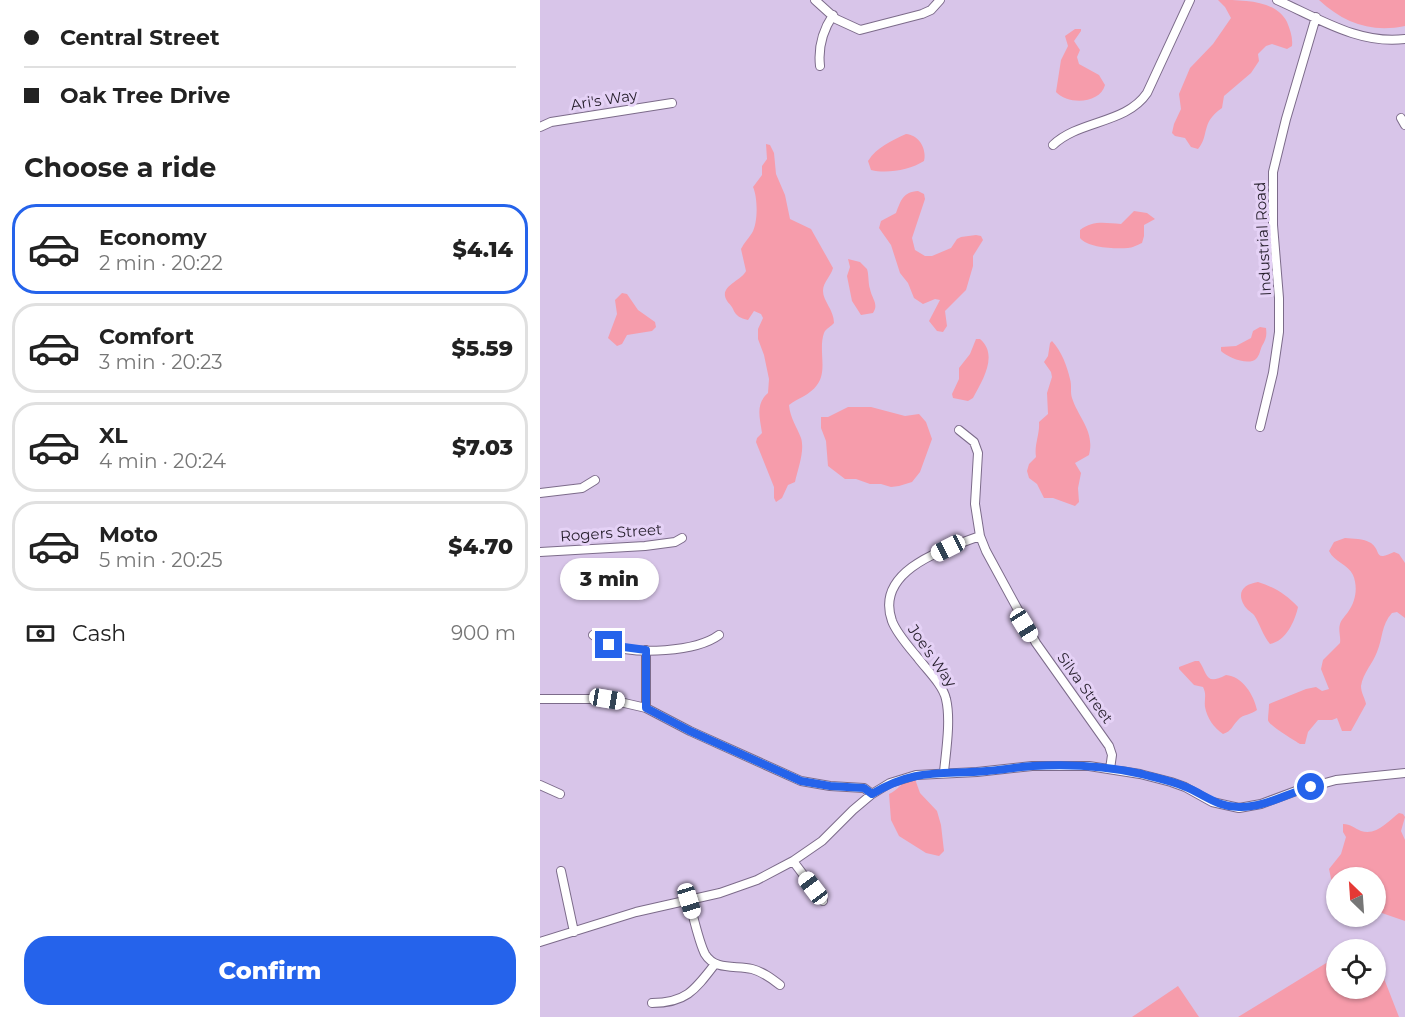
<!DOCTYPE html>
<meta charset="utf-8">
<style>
:root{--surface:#fff;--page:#f6f6f6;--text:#222;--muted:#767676;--line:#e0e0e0;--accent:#2563eb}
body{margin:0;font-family:Montserrat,sans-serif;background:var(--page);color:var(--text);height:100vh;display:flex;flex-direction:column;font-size:22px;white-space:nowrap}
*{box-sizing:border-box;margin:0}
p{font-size:20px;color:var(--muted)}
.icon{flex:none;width:33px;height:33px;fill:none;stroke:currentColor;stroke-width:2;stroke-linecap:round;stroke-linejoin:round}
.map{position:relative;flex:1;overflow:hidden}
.details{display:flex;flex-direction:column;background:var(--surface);width:540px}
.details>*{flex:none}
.guide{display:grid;align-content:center;height:132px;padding:0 24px;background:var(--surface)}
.needle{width:39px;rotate:335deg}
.fabs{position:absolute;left:786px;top:867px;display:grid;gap:12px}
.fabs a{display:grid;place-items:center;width:60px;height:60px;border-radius:50%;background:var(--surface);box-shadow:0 2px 4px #0004;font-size:30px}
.end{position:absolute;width:27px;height:27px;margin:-14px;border:8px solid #2563eb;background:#fff;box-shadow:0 0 0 3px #fff}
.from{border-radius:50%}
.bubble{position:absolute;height:42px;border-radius:21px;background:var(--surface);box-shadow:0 2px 4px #0004;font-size:20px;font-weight:800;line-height:42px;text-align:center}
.car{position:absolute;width:18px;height:36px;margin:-18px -9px;border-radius:8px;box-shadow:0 0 4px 2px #0007;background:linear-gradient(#fff 24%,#345 0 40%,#fff 0 76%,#345 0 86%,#fff 0)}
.guide b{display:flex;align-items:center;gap:21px;height:57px;font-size:22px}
.guide b+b{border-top:2px solid var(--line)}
.guide i{width:15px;height:15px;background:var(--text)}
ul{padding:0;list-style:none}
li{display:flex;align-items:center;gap:18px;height:90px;margin:0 12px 9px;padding:0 12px;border:3px solid var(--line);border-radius:24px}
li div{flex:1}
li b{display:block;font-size:22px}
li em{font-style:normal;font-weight:800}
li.on{border-color:var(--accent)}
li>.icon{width:54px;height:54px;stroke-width:1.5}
h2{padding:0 24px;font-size:27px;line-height:72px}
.pay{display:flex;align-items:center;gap:15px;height:66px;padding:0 24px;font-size:22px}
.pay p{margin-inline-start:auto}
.primary-button{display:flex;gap:12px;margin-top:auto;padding:12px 24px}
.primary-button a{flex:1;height:69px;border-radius:24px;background:var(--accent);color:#fff;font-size:24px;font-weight:800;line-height:69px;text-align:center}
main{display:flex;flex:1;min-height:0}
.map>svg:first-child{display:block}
.green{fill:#f69cab}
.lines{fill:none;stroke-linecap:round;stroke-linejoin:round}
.minor-casing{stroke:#7c6b8a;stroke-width:10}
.minor{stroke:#fff;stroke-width:8}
.route{stroke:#2563eb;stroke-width:8}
.labels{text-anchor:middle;stroke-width:6;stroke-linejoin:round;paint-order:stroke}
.street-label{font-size:15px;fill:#251e2b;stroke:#e5d2f6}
</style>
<main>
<section class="details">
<div class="guide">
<b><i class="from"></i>Central Street</b>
<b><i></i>Oak Tree Drive</b>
</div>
<h2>Choose a ride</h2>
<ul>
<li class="on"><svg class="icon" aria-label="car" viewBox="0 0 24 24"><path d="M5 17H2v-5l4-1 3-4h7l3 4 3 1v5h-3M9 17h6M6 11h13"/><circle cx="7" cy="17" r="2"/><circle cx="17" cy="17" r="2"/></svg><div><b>Economy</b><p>2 min · 20:22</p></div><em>$4.14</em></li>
<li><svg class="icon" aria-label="car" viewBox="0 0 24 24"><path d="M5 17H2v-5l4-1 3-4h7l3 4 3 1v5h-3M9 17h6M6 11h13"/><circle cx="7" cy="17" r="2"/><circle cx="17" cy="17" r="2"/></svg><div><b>Comfort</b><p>3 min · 20:23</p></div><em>$5.59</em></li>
<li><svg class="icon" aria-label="car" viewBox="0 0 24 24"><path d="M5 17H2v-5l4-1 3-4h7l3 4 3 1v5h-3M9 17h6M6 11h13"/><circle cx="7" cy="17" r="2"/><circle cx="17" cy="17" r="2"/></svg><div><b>XL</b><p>4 min · 20:24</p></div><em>$7.03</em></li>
<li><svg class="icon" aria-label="car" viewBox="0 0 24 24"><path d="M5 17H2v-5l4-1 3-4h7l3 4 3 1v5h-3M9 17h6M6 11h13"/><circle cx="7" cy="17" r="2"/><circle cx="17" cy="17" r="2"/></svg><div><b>Moto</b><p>5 min · 20:25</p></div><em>$4.70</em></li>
</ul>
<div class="pay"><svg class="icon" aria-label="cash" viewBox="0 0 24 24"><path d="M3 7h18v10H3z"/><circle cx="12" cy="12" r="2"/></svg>Cash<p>900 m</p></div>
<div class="primary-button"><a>Confirm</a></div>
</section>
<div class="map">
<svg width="865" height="1017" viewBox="0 0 865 1017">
<rect width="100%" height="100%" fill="#d8c5e9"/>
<path class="green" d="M678,0C704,0 736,0 747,22C750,30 753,37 752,46L747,49L732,44L726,46L718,54L719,61L711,73L684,96L682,108C660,123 670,135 658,149L651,147L645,138L635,136L632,133L634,124L641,109L639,94L650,68L673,44L691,18L685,7Z
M779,0H865V26C831,33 804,23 779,0Z
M535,29H541V31L534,41L540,50L537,57L539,64L559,75L565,85C560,104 528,105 516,92L521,60L528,46L525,36Z
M366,134C379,135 387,149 384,161C370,170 347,174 331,170L328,161C337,147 351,141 366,134Z
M226,144L230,145L234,153L236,174L245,195L250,219L271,229L293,268C291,276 283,282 283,291C283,301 294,310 294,323C291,327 286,328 284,333C278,350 288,371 277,385C270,395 258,398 249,405C250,418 257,427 261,438C265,451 258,468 255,482L248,485L242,498L236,502L234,498V487L216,442L217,438L222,433C220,418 215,404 228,393L229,379L224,355L218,339V329L223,318L221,314L214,311L208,320C200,318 196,316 193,309C191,304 186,302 185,296C183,285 202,280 206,271L201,249C204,243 208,239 212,233C218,223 218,198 213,187L222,175V166L227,159Z
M378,191L384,194L385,199L372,238L375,250L385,256H392L411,248L417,239L421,237L436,235L441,236L443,240L433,256V266L426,290L405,311L407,326L403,332L397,331L389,321L400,300L395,299L383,304L374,298L368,283L360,273L351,245L339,228L341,221L356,213C361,200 363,192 378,191Z
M594,211L607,213L615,219L604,225V236L602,243C597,245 592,248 588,248C575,249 548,248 540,238V230C553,220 565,223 581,224Z
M308,259L320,262L327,269C329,275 328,283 330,289C332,299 339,304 333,313L321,315L312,301L307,276L310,267Z
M82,293L87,294L98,310L115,322L116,327L112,331L87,335L82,344L77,346L68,338L77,314L75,300Z
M720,327L726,328C727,336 726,339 722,346C720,350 720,355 716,359C708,366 687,357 681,351V347L696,346L711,338L713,331Z
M436,339H440C459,355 442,381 433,398L428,401L413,398L412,394L419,379V368L430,354Z
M512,341C522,352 527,366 530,379C532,386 530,392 532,398C539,419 555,431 549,455L535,463L541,473L538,488L539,502L535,506L513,498H504L497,484L489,478L487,471L489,464L496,457C494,445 500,434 499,422L508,414L507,393L512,377L511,372L504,362L508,356L510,343Z
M308,407H331L365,416L379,414L386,422L392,439L380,472L372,482L359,486L351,487L341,484H330L316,479H305L288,466L286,441L281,428V417H288Z
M805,538C813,539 823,538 831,543C842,551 833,562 854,552L859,554L865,563V618L857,612L852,613C841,625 843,638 837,652C833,663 823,673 821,686C821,693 825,698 826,704L811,731H802L797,718L792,720H778L768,732L765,744H760C754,740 728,725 728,720C728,715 729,709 729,704L766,689L776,687L782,691L789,689L781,669L783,660L800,643C801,637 798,630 800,624C801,620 806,615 808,612C816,601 818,587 813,575C808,564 794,562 789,551L794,542Z
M718,582C734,587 746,594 758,607C755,621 746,641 730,644C723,636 720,624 714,615C711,612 706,609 704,605C696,591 705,584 718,582Z
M655,661H659C668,674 665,686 686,675C702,676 714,695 717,710C711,715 703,714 698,720C692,726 692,731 683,734C674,728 667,718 665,707C664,699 667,695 663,687L654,685L639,669V667Z
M370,779H375L380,793L397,811L401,825L404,851L399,856L386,853L359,836L351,820L349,794C358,790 359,785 370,779Z
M859,813L863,814L865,817L861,831L865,840V921L836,911V878H796V893L792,883L789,869L801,854L806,837L803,832V824C811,824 814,828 821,831C837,836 848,821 859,813Z
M796,957V988H836V958L859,1017H698Z
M638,986L659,1017H592Z"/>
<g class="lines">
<g class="minor-casing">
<path id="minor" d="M275,0L296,19L320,30L382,14L391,10L400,0
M737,0C778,18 819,45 865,39
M280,66C278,48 283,30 293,15
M861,118L865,125
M0,127L11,122L132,103
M513,145C539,120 586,124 607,93L650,0
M720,427L733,373L739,332V298L733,225V172L746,119L776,17
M419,430L434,442L438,453L435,504L440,536L446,551L496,643L569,746L572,755L570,769
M0,493L42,488L55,480
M0,552L105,546L135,542L142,538
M53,635C58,638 64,643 69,645C96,655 156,652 179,635
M0,699H67L106,708L150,731L261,781L290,786L324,788L332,794
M106,708V650
M404,772C406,751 411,720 406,699C403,685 387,670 378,658C369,647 357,634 352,621C334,570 405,549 440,536
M0,785L20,794
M253,861L283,901
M21,871L34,932
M149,901C153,915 159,943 165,954C175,971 196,965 212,969C223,972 231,978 240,985
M0,942L96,912L180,893L217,880L253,861L282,841L313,810L332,794L350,783L376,775L437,772L492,766H549L600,774L631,782L645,787L672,802L699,808L721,804L756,791L796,780L865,773
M112,1003C146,1003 155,990 175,964"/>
</g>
<use href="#minor" class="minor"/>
</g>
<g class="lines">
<path class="route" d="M69,645L106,650V708L150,731L261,781L290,786L324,788L332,794C375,768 400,775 447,771C462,770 477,767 493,766C529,764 567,766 602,774C616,778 632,781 646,787C665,795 679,808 701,807C725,807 748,793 771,787"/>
</g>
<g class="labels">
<g class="street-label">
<text transform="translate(64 100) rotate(-9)" y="5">Ari's Way</text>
<text transform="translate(723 239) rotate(-93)" y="5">Industrial Road</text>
<text transform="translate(71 533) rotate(-4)" y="5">Rogers Street</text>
<text transform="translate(392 656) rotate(55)" y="5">Joe's Way</text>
<text transform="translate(545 688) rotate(54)" y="5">Silva Street</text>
</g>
</g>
</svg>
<div class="fabs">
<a><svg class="needle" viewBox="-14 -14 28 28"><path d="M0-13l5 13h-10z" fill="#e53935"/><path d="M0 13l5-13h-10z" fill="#767676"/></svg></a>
<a><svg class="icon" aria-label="locate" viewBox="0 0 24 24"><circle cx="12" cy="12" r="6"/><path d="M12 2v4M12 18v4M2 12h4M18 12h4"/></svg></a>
</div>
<i class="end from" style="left:771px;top:787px"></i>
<i class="end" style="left:69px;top:645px"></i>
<div class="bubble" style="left:20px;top:558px;width:99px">3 min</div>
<i class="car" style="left:408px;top:548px;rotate:243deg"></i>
<i class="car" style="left:484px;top:625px;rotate:148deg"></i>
<i class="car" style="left:67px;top:699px;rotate:100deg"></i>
<i class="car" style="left:273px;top:888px;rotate:323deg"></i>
<i class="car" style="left:149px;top:901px;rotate:163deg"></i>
</div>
</main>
